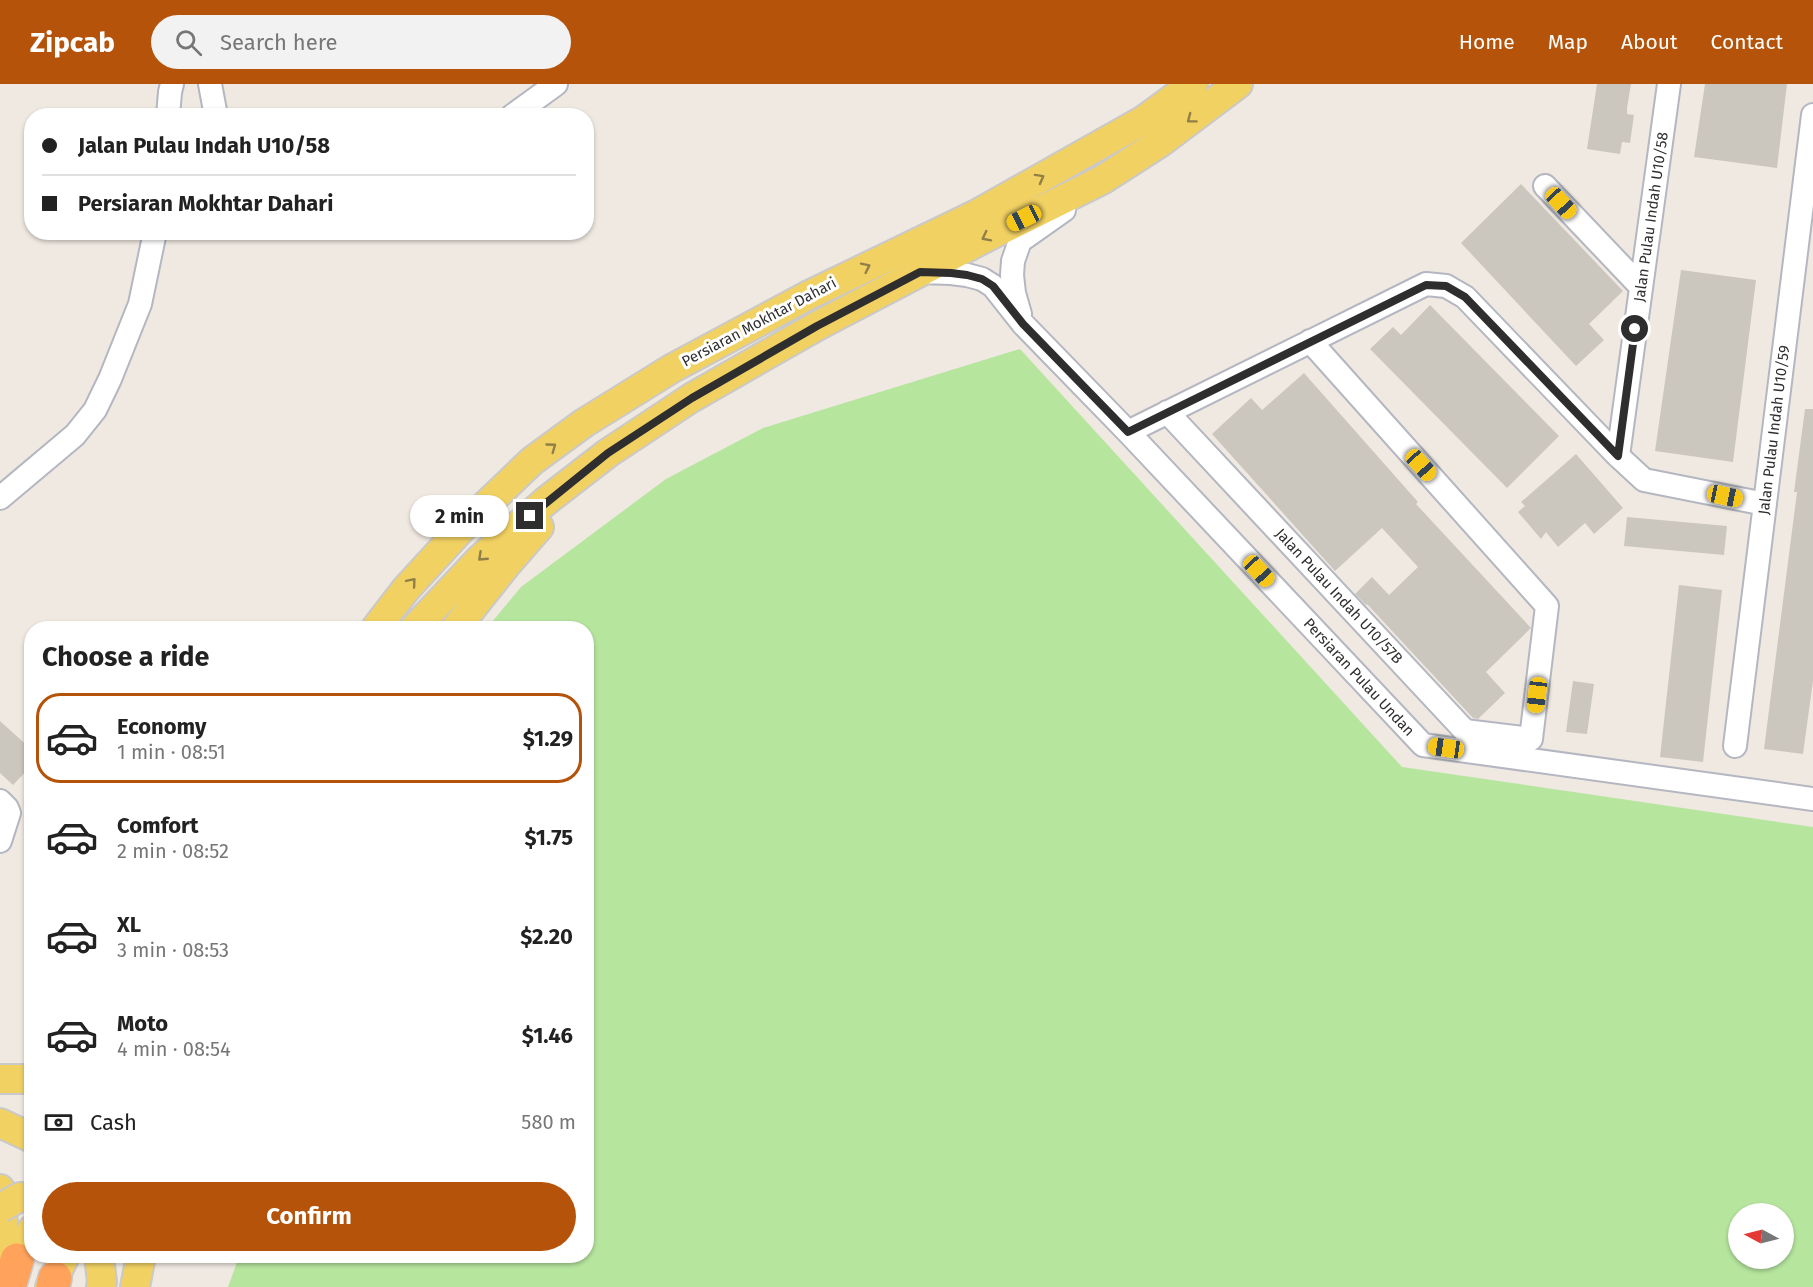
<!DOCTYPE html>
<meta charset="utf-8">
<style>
:root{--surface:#fff;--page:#f2f2f2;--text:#222;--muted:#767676;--line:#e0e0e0;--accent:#b45309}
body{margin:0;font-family:"Fira Sans",sans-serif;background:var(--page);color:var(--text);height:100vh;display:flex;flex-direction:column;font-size:22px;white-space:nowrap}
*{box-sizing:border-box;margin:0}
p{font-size:20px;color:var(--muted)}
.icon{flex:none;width:33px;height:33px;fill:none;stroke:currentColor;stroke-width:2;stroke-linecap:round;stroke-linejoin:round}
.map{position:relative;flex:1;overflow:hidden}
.side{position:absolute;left:24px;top:537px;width:570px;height:642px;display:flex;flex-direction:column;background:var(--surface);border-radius:24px;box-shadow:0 2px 4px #0004}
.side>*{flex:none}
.top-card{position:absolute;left:24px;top:24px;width:570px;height:132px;border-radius:24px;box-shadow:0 2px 4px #0004;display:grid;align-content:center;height:132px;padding:0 18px;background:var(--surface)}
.needle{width:39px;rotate:277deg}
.fabs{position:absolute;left:1728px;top:1119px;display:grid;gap:12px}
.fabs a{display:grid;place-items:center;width:66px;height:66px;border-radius:50%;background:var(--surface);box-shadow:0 2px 4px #0004;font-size:30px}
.end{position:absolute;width:27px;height:27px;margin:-14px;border:8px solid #2e2e2e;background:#fff;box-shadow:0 0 0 3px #fff}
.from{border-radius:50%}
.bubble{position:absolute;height:42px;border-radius:21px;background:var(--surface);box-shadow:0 2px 4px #0004;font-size:20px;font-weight:700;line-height:42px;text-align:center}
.car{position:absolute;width:18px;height:36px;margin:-18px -9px;border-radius:8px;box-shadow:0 0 4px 2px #0007;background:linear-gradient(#f5c518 24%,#345 0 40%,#f5c518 0 76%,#345 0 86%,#f5c518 0)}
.top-card b{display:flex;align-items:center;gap:21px;height:57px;font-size:22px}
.top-card b+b{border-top:2px solid var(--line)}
.top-card i{width:15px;height:15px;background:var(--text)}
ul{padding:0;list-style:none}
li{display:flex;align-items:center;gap:18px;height:90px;margin:0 12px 9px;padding:0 6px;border:3px solid transparent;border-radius:24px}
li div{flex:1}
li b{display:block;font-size:22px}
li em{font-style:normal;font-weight:700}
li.on{border-color:var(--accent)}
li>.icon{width:54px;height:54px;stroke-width:1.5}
h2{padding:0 18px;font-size:27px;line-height:72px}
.pay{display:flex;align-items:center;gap:15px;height:66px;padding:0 18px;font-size:22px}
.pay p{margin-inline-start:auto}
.cta{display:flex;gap:12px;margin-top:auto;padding:12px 18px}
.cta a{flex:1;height:69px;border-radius:36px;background:var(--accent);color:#fff;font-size:24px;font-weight:700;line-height:69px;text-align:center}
header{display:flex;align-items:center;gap:36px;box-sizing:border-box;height:84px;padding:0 30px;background:var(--accent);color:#fff}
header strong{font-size:28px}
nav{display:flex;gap:33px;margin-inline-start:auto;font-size:21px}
.search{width:420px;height:54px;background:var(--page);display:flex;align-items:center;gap:15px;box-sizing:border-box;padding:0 21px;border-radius:33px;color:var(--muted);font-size:22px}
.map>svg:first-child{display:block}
.green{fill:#b6e59e;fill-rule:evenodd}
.building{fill:#cbc7bf}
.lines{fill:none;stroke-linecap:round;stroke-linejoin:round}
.minor-casing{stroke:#b4b7c1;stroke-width:26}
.major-casing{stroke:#c9c9c9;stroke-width:32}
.highway-casing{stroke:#c9c9c9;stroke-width:36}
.minor{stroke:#fff;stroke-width:22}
.major{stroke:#f2d163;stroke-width:28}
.highway{stroke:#ffa35c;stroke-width:33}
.major-bridge-casing{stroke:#c9c9c9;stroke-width:32;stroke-linecap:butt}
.major-bridge{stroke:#f2d163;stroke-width:28}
.oneway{stroke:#908048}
.route{stroke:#2e2e2e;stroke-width:8}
.labels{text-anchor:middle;stroke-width:6;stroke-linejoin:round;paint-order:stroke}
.street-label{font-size:15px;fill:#2e2e2e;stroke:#fff}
</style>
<header>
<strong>Zipcab</strong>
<div class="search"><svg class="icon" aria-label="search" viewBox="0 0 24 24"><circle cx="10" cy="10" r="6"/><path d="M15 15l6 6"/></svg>Search here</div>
<nav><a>Home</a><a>Map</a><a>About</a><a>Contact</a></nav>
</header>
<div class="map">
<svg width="1813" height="1203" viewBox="0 0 1813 1203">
<rect width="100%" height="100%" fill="#efe9e1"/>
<path class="green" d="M1020,265L1402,683L1813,743V1203H228L236,1181L234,1172H586V544H487L521,503L666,395L763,344ZM1738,1130H1784V1174H1738Z"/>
<path class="building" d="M1597,0H1631L1627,24V30L1634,31L1630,59L1622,58L1620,70L1587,65Z
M1705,0H1787L1777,84L1694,73Z
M1521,100L1623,207L1589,240L1604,256L1576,282L1461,159Z
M1681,186L1756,196L1733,378L1655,367Z
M1430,221L1559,352L1507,404L1370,265L1393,243L1401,251Z
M1304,289L1418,418L1416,420L1531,544L1486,588L1505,609L1478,635L1473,634L1367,520L1366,521L1355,510L1372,493L1389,511L1418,483L1382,444L1335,487L1212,350L1251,314L1262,326Z
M1805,325H1813V597L1803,670L1764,665L1797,408H1794Z
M1576,370L1623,424L1594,450L1585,439L1558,463L1546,448L1541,455L1518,428L1525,422L1521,418Z
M1627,433L1727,442L1724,471L1624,462Z
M1679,501L1722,506L1703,678L1660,673Z
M1573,597L1594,600L1587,650L1566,648Z
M0,637L32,666V681L13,701L0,689Z"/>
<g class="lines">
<g class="minor-casing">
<path id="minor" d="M210,0L216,32
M168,32L170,8L172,0
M512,32L556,0
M1545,102L1641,203
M920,188L951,189L967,191L982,195L993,202L1023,240L1128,348L1423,661L1813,715
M1020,230L1014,209L1012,191L1013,177L1020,157L1064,126
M1167,328L1465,647L1531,655L1547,522L1310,257
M1128,348L1426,200L1446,202L1465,213L1618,372L1644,396L1765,420
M1618,372L1669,0
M0,414L75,351L95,326L110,295L140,220L155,148
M1735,662L1813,31
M0,717L7,724L9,729L0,757"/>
</g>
<g class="major-casing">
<path id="major" d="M376,544L406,505L461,445L532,377L584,339L671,285L807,212L977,130L1144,36L1193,0
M415,544L480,475L546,417L608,369L691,314L817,242L985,154L1102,96L1161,58L1238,0
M456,544L506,481L539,443
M0,995H32
M0,1039L32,1054
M0,1105L5,1161L0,1182
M99,1172L102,1198L101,1203
M9,1193L32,1146
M50,1203L65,1172
M135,1203L141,1172"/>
</g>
<g class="highway-casing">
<path id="highway" d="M9,1203L17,1176
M53,1203L55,1194"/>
</g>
<use href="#minor" class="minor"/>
<use href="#major" class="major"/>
<use href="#highway" class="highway"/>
<g class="major-bridge-casing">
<path id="major-bridge" d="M0,1124L20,1113L32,1114"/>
</g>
<use href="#major-bridge" class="major-bridge"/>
</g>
<defs><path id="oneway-chevron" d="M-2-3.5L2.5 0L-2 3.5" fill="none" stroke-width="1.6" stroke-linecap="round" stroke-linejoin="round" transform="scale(1.5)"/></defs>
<g class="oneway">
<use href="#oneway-chevron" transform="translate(1191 35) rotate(143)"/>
<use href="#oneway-chevron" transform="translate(1040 94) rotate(-29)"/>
<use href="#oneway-chevron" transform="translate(986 153) rotate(153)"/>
<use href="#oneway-chevron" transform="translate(866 183) rotate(-26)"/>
<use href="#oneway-chevron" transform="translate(552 363) rotate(-36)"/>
<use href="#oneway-chevron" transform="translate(482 473) rotate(137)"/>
<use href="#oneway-chevron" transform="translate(412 498) rotate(-50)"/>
</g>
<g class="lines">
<path class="route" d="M530,432L608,369L692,314L817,242L920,188L951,189L967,191L982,195L993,202L1023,240L1128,348L1426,201L1446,202L1465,213L1618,372L1635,245"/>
</g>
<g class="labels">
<g class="street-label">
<text transform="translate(1651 133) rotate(-82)" y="5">Jalan Pulau Indah U10/58</text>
<text transform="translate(759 238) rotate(-28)" y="5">Persiaran Mokhtar Dahari</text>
<text transform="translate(1774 346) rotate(-83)" y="5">Jalan Pulau Indah U10/59</text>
<text transform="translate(1339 512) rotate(47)" y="5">Jalan Pulau Indah U10/57B</text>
<text transform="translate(1359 593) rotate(47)" y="5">Persiaran Pulau Undan</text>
</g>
</g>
</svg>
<div class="fabs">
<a><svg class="needle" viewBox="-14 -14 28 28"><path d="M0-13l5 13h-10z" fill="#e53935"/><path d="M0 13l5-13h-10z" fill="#767676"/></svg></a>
</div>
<i class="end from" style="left:1635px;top:245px"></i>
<i class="end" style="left:530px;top:432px"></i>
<div class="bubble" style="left:410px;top:411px;width:99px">2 min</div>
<i class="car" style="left:1561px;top:119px;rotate:137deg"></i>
<i class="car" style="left:1024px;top:134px;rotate:244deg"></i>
<i class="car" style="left:1421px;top:381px;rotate:138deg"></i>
<i class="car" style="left:1725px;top:412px;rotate:102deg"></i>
<i class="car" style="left:1259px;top:487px;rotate:137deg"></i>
<i class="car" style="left:1537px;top:611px;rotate:187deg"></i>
<i class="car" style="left:1446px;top:664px;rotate:278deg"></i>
<div class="top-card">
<b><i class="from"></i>Jalan Pulau Indah U10/58</b>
<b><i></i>Persiaran Mokhtar Dahari</b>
</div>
<section class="side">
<h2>Choose a ride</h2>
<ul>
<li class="on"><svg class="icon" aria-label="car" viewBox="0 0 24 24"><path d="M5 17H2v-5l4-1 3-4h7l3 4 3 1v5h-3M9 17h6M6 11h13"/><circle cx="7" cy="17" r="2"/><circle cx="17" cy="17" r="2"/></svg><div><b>Economy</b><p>1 min · 08:51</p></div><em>$1.29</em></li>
<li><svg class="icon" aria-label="car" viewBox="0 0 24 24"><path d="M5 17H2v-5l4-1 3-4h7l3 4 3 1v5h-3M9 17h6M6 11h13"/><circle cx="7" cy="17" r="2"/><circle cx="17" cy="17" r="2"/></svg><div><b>Comfort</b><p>2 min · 08:52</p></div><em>$1.75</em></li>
<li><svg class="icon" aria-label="car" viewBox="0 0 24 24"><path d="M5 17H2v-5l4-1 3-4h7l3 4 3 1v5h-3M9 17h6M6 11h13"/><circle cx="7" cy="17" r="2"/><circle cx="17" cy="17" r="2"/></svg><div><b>XL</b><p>3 min · 08:53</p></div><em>$2.20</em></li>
<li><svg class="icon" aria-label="car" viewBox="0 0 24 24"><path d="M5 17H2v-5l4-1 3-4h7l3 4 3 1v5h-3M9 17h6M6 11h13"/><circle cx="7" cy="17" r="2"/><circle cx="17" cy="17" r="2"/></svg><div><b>Moto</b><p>4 min · 08:54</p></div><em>$1.46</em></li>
</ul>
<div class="pay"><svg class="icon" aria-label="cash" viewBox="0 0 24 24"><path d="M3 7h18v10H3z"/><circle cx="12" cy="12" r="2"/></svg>Cash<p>580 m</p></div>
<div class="cta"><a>Confirm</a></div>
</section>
</div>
